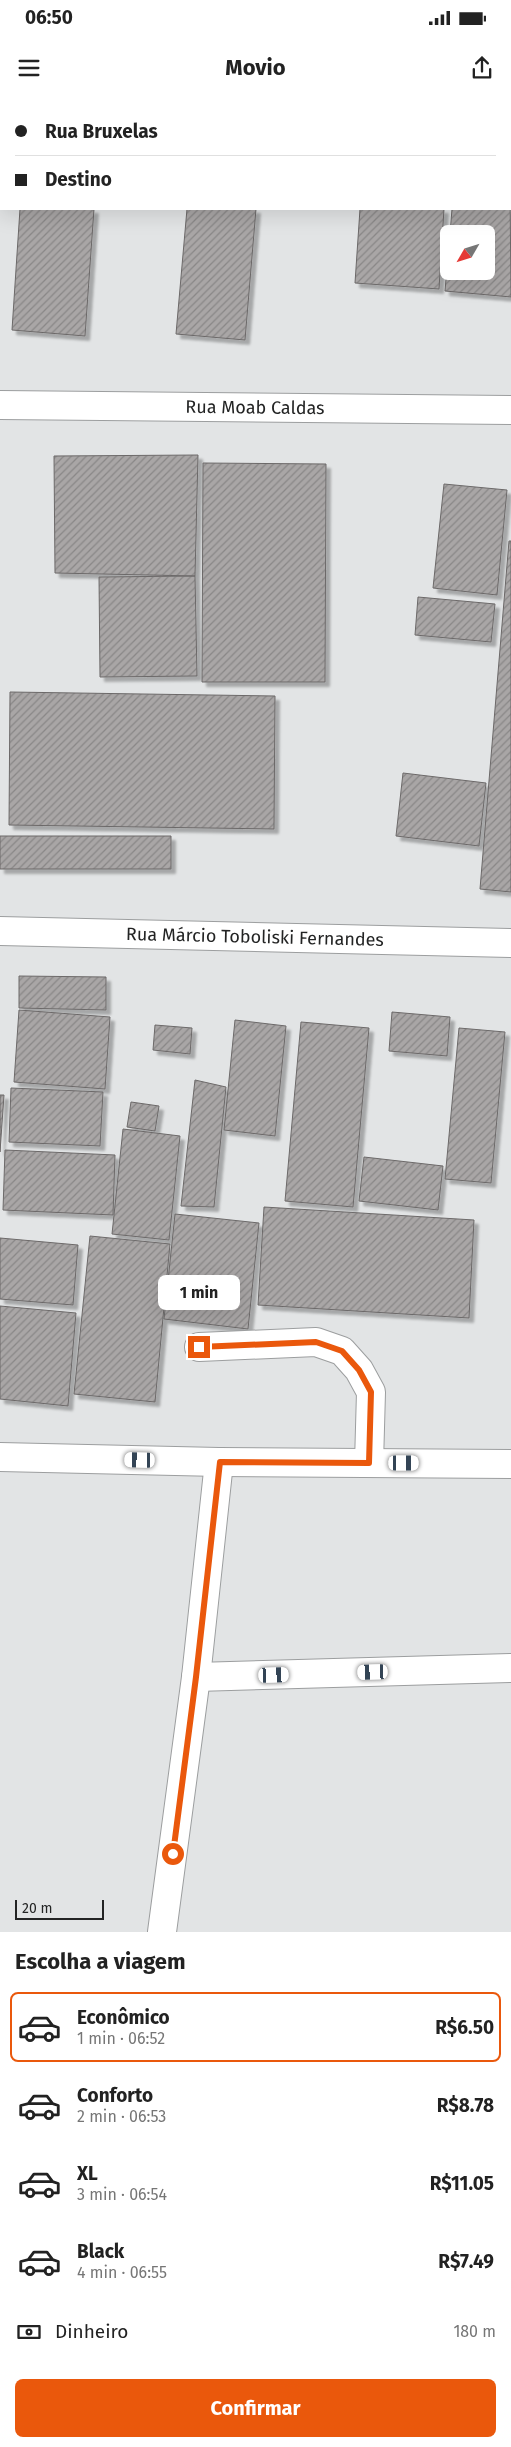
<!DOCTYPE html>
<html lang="pt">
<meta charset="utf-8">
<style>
:root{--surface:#fff;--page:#f6f6f6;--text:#222;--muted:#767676;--line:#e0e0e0;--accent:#ea580c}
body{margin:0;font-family:"Fira Sans",sans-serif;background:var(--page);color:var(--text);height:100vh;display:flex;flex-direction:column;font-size:19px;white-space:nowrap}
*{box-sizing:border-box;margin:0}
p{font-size:16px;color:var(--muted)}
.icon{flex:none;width:28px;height:28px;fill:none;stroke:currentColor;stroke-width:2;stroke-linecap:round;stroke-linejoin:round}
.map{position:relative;height:1832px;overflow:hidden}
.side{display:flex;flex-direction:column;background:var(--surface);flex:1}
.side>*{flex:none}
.guide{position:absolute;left:0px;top:0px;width:511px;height:110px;box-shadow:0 5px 20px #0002;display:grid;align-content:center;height:110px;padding:0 15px;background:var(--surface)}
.needle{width:32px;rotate:231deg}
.buttons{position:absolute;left:440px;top:125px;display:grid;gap:10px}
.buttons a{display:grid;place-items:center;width:55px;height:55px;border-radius:8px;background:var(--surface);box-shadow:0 5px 20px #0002;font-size:25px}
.scale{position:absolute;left:15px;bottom:12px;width:89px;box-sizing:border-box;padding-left:5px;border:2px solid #232424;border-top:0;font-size:14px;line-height:18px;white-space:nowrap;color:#232424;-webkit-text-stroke:4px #e2e4e5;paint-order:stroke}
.end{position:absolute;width:22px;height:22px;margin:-11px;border:6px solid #ea580c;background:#fff;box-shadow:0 0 0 2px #fff}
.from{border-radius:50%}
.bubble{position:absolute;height:35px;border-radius:8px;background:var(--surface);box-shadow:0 5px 20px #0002;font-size:16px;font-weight:700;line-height:35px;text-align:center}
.car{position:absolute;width:15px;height:30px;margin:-15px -8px;border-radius:6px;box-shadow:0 0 4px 1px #0007;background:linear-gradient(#fff 24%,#345 0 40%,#fff 0 76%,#345 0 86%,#fff 0)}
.guide b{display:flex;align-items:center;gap:18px;height:48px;font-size:19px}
.guide b+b{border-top:1px solid var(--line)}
.guide i{width:12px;height:12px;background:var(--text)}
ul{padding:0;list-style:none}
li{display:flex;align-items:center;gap:15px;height:70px;margin:0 10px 8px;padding:0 5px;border:2px solid transparent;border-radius:8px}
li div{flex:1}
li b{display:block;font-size:19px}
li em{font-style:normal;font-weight:700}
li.current{border-color:var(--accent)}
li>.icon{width:45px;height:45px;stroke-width:1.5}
h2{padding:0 15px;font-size:22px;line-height:60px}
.pay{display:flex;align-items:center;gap:12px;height:55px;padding:0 15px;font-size:19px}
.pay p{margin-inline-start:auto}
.cta{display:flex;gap:10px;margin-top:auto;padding:10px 15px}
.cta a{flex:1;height:58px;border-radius:8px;background:var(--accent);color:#fff;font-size:20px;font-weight:700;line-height:58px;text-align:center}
.status{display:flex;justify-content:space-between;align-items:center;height:35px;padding:0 25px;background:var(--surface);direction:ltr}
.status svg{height:14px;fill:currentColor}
header{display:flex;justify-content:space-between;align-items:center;height:65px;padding:0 15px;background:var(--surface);font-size:22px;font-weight:700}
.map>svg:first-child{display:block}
.building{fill:url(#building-hatch);stroke:#6c6969;filter:url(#shadow)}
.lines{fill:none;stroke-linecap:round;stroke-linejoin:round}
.minor-casing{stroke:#9c9e9f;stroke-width:30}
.minor{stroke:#fff;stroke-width:28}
.route{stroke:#ea580c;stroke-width:6}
.labels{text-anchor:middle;stroke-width:4;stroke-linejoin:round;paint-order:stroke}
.street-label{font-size:18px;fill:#232424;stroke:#e2e4e5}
</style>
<div class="status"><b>06:50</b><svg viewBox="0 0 49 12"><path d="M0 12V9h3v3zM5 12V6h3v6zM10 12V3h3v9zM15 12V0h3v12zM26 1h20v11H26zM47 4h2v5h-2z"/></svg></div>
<header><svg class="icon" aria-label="menu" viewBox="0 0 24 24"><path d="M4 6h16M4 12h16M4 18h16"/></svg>Movio<svg class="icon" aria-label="share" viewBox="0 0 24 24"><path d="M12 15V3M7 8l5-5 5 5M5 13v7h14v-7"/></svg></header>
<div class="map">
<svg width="511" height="1832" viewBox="0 0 511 1832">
<defs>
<pattern id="building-hatch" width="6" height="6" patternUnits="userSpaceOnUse" patternTransform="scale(1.25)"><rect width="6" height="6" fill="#a9a6a6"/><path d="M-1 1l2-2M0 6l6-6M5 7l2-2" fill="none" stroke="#898787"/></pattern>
<filter id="shadow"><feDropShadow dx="4.5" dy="4.5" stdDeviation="1" flood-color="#0004"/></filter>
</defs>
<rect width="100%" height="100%" fill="#e2e4e5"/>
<path class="building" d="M201,0H370L201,1Z
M377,0H456L377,1Z
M464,0H511V21L510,1Z
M510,87L511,197L445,191L449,143V171H486V134H450L452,109H510Z
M20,109H94L85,236L12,230Z
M187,109H256L245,240L176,234Z
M360,109H444L439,189L355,183Z
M198,355L195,476L55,473L54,356Z
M203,363L326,364L325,582H202Z
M444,384L507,390L497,495L433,488Z
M509,441H511V792L480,789Z
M195,476L197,576L100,577L99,477Z
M418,497L495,504L491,542L415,535Z
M10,592L275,596L274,729L9,725Z
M403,673L486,683L479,746L396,736Z
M0,736H171V769H0Z
M19,876L106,877V910L19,908Z
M19,910L110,917L105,989L14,982Z
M392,912L450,917L447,956L389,951Z
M235,920L286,926L275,1036L224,1030Z
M301,922L369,928L353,1107L285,1101Z
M155,925L192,928L190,954L153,950Z
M459,928L505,932L491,1083L445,1079Z
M195,980L226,987L214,1107L181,1106Z
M11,988L103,992L100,1046L9,1042Z
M0,995H4L0,1052Z
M131,1002L159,1006L155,1031L127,1027Z
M123,1029L180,1036L169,1140L112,1134Z
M5,1050L115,1055L113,1115L3,1110Z
M364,1057L443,1066L438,1110L359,1101Z
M264,1107L474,1120L469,1218L258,1205Z
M175,1114L259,1123L248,1229L164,1219Z
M90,1136L170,1144L155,1302L74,1294Z
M0,1138L78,1145L73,1205L0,1199Z
M0,1206L76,1213L68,1306L0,1299Z"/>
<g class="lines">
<g class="minor-casing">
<g id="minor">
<path id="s1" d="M0,305L511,310"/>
<path id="s2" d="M0,831L511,843"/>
<path d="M199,1247L316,1242L342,1251L359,1270L371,1292L369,1363"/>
<path d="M0,1357L219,1362L511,1364"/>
<path d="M196,1577L511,1568"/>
<path d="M162,1832L196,1577L219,1362"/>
</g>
</g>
<use href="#minor" class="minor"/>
</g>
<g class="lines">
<path class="route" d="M173,1754L196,1577L220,1362L369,1363L371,1292L359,1270L342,1251L316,1242L199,1247"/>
</g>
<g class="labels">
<g class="street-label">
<text dy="6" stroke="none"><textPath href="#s1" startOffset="255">Rua Moab Caldas</textPath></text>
<text dy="6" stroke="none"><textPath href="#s2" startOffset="255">Rua Márcio Toboliski Fernandes</textPath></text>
</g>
</g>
</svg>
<div class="buttons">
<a><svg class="needle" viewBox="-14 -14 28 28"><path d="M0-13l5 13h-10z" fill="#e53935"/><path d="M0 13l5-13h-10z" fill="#767676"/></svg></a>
</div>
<div class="scale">20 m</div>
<i class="end from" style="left:173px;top:1754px"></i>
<i class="end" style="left:199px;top:1247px"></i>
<div class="bubble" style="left:158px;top:1175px;width:82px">1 min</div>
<i class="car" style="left:140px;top:1360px;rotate:271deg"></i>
<i class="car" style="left:404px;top:1363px;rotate:90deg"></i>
<i class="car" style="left:373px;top:1572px;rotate:268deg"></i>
<i class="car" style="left:274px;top:1575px;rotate:88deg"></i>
<div class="guide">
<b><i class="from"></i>Rua Bruxelas</b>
<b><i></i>Destino</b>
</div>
</div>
<section class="side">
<h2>Escolha a viagem</h2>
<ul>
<li class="current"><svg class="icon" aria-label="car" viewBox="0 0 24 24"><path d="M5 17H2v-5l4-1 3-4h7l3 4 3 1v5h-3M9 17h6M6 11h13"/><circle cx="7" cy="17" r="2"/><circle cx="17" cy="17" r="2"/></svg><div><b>Econômico</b><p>1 min · 06:52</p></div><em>R$6.50</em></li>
<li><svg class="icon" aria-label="car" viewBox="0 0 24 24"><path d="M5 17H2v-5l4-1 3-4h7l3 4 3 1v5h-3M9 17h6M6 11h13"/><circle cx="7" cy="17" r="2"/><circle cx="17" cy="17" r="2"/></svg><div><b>Conforto</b><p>2 min · 06:53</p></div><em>R$8.78</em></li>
<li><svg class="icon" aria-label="car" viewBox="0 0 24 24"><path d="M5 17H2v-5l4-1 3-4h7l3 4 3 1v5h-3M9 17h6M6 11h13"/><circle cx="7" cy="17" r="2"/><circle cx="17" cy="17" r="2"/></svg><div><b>XL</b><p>3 min · 06:54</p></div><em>R$11.05</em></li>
<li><svg class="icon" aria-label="car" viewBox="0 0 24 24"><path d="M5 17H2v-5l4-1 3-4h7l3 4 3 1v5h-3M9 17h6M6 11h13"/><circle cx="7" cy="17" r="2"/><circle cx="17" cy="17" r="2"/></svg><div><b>Black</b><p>4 min · 06:55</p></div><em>R$7.49</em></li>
</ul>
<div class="pay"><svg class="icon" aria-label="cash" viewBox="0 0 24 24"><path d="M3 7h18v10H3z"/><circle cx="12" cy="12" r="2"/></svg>Dinheiro<p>180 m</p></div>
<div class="cta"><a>Confirmar</a></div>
</section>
